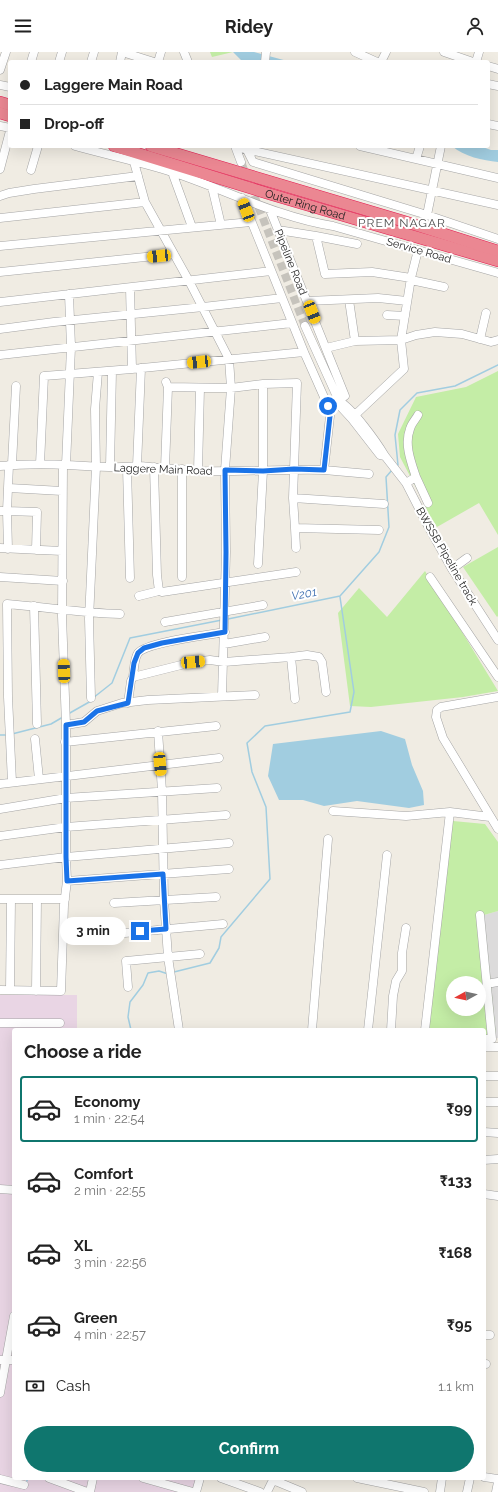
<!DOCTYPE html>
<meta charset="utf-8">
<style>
:root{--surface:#fff;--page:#f6f6f6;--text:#222;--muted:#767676;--line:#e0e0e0;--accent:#0f766e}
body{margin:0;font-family:Raleway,sans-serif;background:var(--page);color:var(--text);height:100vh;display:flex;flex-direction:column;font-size:15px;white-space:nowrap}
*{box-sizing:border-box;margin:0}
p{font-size:13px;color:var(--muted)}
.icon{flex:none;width:22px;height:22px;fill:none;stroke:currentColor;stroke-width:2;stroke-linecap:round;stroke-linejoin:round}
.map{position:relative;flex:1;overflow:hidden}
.drawer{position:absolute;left:12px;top:976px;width:474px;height:452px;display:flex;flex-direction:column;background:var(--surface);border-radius:4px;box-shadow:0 4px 16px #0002}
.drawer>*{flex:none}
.banner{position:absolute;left:8px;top:8px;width:482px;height:88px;border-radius:4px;box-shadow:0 4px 16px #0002;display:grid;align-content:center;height:88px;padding:0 12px;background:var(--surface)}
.needle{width:26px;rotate:262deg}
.buttons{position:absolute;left:446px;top:924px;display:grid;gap:8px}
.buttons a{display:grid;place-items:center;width:40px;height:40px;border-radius:50%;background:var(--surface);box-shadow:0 4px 16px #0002;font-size:20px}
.end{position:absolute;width:18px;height:18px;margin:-9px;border:5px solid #1a73e8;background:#fff;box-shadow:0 0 0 2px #fff}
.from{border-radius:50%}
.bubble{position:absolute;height:28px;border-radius:14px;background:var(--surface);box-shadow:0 4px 16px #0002;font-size:13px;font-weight:700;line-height:28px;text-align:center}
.car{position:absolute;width:12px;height:24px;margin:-12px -6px;border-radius:5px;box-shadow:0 0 3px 1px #0007;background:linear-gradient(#f5c518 24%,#345 0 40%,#f5c518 0 76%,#345 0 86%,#f5c518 0)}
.banner b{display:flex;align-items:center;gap:14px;height:38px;font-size:15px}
.banner b+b{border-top:1px solid var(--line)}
.banner i{width:10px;height:10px;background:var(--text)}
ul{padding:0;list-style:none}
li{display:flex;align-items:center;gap:12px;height:66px;margin:0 8px 6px;padding:0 4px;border:2px solid transparent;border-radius:4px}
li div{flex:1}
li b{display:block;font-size:15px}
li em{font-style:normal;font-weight:700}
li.active{border-color:var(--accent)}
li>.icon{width:36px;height:36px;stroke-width:1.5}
h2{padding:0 12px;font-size:18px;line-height:48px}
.pay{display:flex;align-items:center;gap:10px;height:44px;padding:0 12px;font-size:15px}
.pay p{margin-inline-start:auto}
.action{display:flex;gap:8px;margin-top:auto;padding:8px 12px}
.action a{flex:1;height:46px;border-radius:24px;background:var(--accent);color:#fff;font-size:16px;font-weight:700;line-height:46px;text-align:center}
header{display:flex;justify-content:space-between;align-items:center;height:52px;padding:0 12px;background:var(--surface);font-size:18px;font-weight:700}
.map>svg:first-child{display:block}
.residential{fill:#dcdbdb}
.industrial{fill:#e9d5e4}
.grass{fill:#c4eda6;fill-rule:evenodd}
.water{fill:#a1cde0}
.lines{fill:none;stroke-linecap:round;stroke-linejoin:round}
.stream{stroke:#a1cde0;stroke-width:1.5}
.minor-tunnel{stroke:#c6c3bc;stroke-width:8;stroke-dasharray:8 4;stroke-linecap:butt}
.minor-casing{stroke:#a5a5a5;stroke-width:9}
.highway-casing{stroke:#e41a51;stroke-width:12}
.minor{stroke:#fff;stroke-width:8}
.highway{stroke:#eb8792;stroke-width:11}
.route{stroke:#1a73e8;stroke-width:5}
.labels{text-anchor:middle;stroke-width:4;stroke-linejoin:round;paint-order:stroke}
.street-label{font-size:11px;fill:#1e1e1e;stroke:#fff}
.neighbourhood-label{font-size:12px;letter-spacing:1px;fill:#515151;stroke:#fff}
.water-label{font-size:12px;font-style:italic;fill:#4574b3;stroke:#fff}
</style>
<header><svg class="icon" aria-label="menu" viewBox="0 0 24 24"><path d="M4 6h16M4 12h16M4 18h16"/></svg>Ridey<svg class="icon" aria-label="person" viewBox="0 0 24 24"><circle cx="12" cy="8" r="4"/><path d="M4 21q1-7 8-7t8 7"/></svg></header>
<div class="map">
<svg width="498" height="1440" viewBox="0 0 498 1440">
<rect width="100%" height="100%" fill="#f0ece3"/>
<path class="residential" d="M498,859V986H496L484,863Z"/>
<path class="industrial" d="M0,943H77V978H14V1426H197L192,1440H0Z"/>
<path class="grass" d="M210,0H233L212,5Z
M498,319V483L479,451L437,475L427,459L421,445L400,405L398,382L416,345L466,335Z
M498,495V564L497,565L463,515Z
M425,519L498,639L463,645L371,655L350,654L338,561L359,536L387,565Z
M453,769L485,772L498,790V859L484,863L496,983L484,984V978H427ZM453,931H479V957H453Z"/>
<path class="water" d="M233,0H254L291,10H243Z
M452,94H480L491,98H498V110C483,108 464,105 452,94Z
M381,679L405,687L412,713L423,739L424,753L409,756L357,749L324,754L303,748H279L268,724L273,692Z"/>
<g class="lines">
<path class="stream" d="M396,414L398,413L395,383L400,358L417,341L455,334L498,313
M228,567L340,544L379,500L389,475L386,425L392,418
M93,646L112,631L130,586L222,568
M68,662L91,649
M12,682L51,672L63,665
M0,683H6
M174,920L210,911L219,896L221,885L270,827L266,755L252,720L247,691L265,674L350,660L354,640L340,545
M131,978L128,965L130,950L143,933L148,921L159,919L168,922
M26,1431L28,1426"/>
<path class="minor-tunnel" d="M241,110L305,274"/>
<g class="minor-casing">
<path id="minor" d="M122,0L154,10
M184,0L188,10
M355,0L377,10
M444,0L473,10
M31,10L34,0
M59,10L62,0
M91,10L94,0
M120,10L122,0
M158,10L161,0
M265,10L266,0
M381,10L386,0
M476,10L479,0
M488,14L498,17
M0,18L6,0
M488,32L498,34
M0,33L10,35
M488,72L498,74
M0,74L10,76
M75,94C107,103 141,110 172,120C226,138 277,165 333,174L498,221
M235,94L241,110
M360,94L498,126
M236,95L498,153
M247,98L253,110L427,163L498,187
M416,107L420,94
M134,110L145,150L189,229L229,307L231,336L225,418L226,500L222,644
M0,117L10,79
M31,118L38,94
M172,118V120L192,175
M212,135L221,173
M0,144L9,141L34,137L138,124
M270,158L345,344L334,351
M427,163L441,94
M0,166L145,150
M278,178L316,184L325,222L372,220L411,226
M316,184L357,192
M0,194L251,170
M0,220L174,202
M411,228L444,235
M130,236L132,317
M349,248L355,289
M307,249L378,246L407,249
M0,250L271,219
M387,263L405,264
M305,274L339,349L340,354L352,367L380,403L385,404C376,389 353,357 339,349
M0,277L54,270L203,255L282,246
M480,287L486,261
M326,296L355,289L401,288L416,283L435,280L462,282L491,290L498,288
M0,303L292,271
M168,335L231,336L263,332L297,331L293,446L295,476L379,478
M355,363L404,317L401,288L411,226L418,198
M385,404L406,431L428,474L452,517L498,588
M12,412L16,334
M40,412L44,324L132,317L304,300
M9,413L7,459L37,460L36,498
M66,413L71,295L69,242
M0,414C23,412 46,412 69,413C91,414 114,417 137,414C158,415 178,418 198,419C240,420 282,417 324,418L330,364L328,354L304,300L242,146
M137,414L141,316
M110,415L112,319
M154,415L157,523L159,539L162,540L296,520
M127,416L130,526
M165,416L168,335L166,330
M182,417V525
M324,418L369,422
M198,419L200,336
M416,425L428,451
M406,431L416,425C411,410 404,392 410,377C411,372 416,367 418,363
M9,436L62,439
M293,446L384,452
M0,459H7L8,497
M295,476L296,496
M0,496L62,499
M258,512L263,419V332
M452,517L467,506
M0,525L63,529
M430,525L498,625
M139,544L159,539
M34,554L37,672
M165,570L263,553
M224,592L265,585
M291,605L307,603L319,605L322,610L326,640
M133,625C134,617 134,607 138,601C147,590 209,583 225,580
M498,645L441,655L437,658L436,665L443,686L498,777
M91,646L89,567L96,415L95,357L98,320
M128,651L131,629L133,625L193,610L210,608L224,610L291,605L295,647
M66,673L84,670L97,659L122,651L148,648L255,643
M158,679L162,739L164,848L168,905L179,978
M35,687L39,727
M65,690L216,674
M12,730L8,645L7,552C45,555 82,561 120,562
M0,732L219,706
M0,757L66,746L217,736
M333,759L406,764L450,760L425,978
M450,760L490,765
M0,784L66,775L226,763
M0,813L66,805L229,791
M67,829L229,817
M0,847H65
M114,851L216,845
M480,863L492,987H484
M114,882L223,872
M492,931L498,930
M128,935L126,909L200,902
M0,938L61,939L64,853L67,829L66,805V673L62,564L63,413
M10,938L11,847
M36,939L37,847
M0,971H60
M312,978L328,787
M368,978L387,803
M391,978L393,944L396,929L402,919V901L406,876
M484,995H498
M484,1024H498
M484,1050H498
M484,1080L498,1081
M484,1108L498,1107
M0,1137L14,1138
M484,1142L498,1144
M484,1283H490
M0,1308H14
M484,1312H486
M0,1341L14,1264
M484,1425L498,1427
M49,1426L87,1440
M143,1426L193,1440
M221,1426L260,1440
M357,1426L424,1440
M0,1427L24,1433
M273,1428L302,1440
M90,1440L93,1426
M196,1440L200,1426
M267,1440L274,1426
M440,1440L442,1426
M467,1440L470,1426
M496,1440L498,1430"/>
</g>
<g class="highway-casing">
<g id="highway">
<path d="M0,50L10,53"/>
<path d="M0,61L10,64"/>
<path id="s1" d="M114,94L273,143L498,209"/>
<path d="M151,94L403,169L498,199"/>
</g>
</g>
<use href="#minor" class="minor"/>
<use href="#highway" class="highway"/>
</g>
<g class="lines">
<path class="route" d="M140,879L166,877L163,822L67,829L66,805V673L84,670L97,659L128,651L134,611L138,601L144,596L162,591L225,580L226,500L225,418L263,419L294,417L324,418L330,364L328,354"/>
</g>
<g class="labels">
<g class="street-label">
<text dy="4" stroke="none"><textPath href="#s1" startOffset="200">Outer Ring Road</textPath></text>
<text transform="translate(419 198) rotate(16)" y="4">Service Road</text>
<text transform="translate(291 210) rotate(68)" y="4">Pipeline Road</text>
<text transform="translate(163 417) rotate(2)" y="4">Laggere Main Road</text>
<text transform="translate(447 504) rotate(60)" y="4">BWSSB Pipeline track</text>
</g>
<g class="neighbourhood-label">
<text x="402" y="175">PREM NAGAR</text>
</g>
<g class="water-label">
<text transform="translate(304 542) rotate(-11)" y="4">V201</text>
</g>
</g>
</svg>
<div class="buttons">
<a><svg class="needle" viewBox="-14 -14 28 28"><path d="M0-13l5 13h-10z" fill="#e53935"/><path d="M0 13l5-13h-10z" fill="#767676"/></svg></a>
</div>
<i class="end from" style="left:328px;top:354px"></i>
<i class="end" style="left:140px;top:879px"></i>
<div class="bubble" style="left:60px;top:865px;width:66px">3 min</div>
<i class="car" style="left:246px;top:158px;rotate:339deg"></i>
<i class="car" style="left:159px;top:204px;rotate:264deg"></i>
<i class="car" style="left:312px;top:260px;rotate:158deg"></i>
<i class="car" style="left:199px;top:310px;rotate:264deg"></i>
<i class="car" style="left:193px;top:610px;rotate:85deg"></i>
<i class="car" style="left:64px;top:619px;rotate:358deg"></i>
<i class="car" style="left:160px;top:712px;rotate:175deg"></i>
<div class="banner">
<b><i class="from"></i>Laggere Main Road</b>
<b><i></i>Drop-off</b>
</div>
<section class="drawer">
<h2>Choose a ride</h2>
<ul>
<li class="active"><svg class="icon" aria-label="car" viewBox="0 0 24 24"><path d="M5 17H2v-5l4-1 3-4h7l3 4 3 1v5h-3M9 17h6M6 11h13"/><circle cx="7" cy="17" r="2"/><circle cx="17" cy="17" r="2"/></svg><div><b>Economy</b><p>1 min · 22:54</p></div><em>₹99</em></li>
<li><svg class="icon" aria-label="car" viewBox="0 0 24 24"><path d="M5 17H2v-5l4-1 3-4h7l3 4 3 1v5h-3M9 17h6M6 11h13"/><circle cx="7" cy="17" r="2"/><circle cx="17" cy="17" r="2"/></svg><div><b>Comfort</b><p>2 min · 22:55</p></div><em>₹133</em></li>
<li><svg class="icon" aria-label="car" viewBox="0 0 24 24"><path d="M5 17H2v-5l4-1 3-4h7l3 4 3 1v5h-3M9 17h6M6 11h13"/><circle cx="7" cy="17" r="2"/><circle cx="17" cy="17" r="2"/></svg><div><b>XL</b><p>3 min · 22:56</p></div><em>₹168</em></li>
<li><svg class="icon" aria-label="car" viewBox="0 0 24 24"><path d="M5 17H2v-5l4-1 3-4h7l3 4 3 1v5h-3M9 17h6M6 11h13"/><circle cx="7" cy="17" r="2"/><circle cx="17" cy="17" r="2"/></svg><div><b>Green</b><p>4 min · 22:57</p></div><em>₹95</em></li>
</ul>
<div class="pay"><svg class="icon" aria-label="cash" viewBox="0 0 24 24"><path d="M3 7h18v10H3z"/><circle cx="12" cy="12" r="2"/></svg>Cash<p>1.1 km</p></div>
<div class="action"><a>Confirm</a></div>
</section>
</div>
